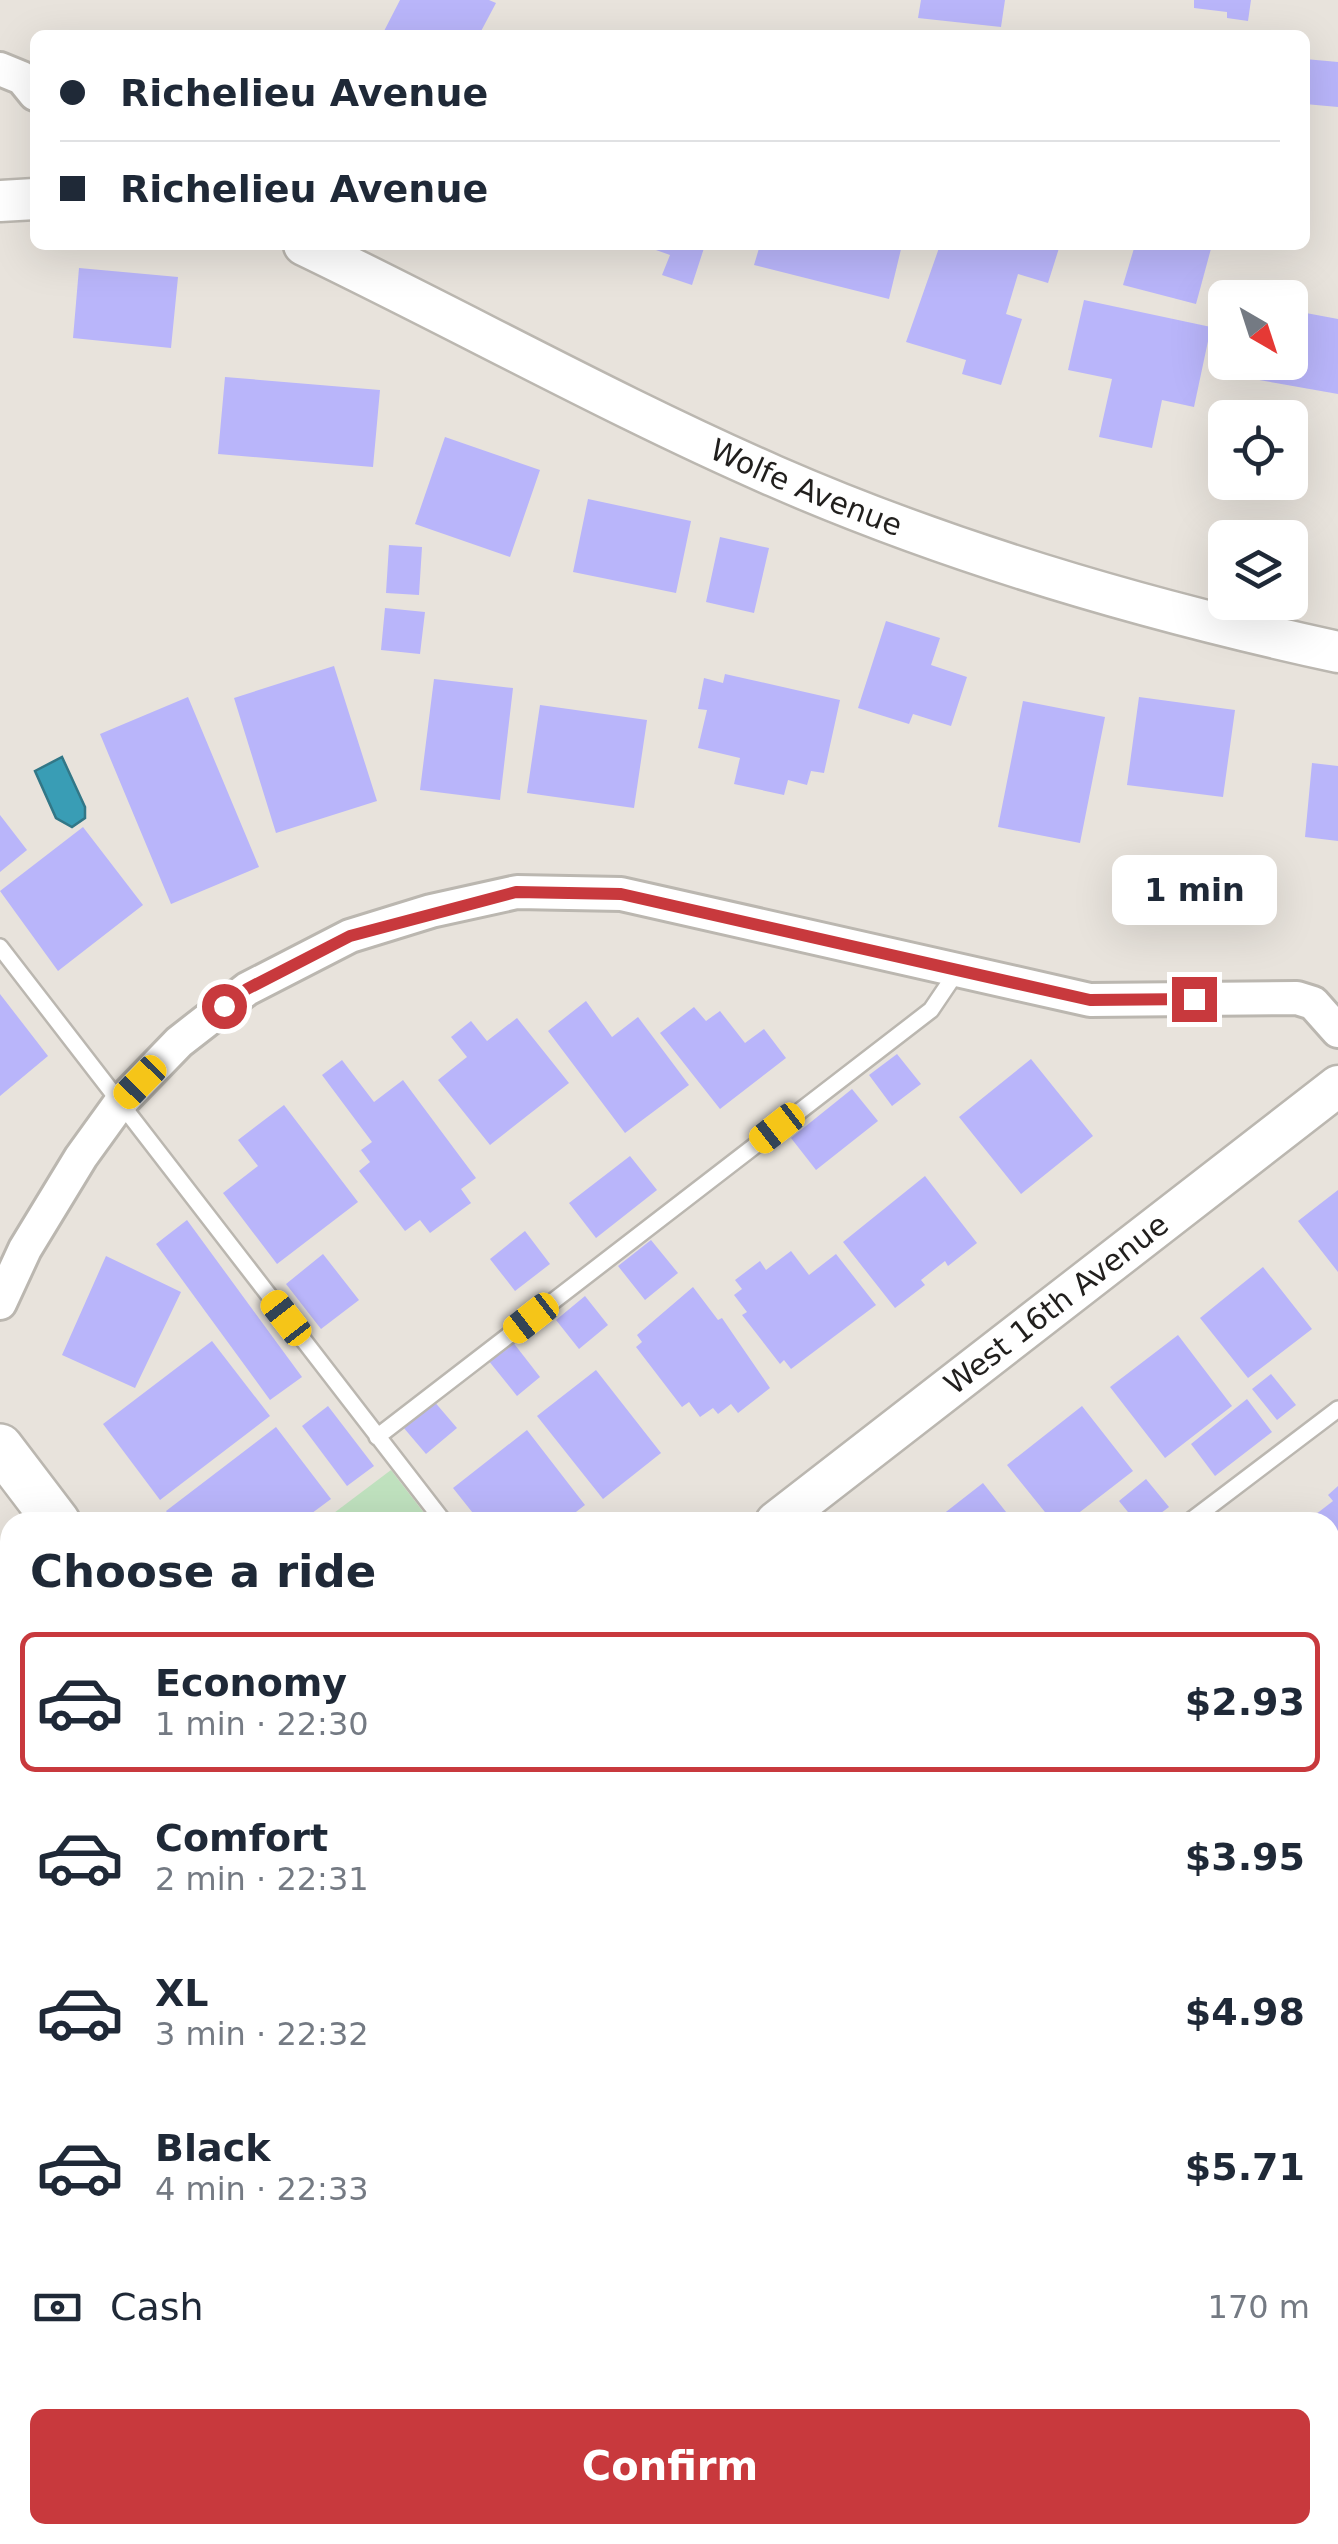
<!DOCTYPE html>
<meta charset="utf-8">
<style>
:root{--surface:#fff;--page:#f6f6f7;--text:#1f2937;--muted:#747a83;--line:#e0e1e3;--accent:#c8393d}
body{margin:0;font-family:"DejaVu Sans",sans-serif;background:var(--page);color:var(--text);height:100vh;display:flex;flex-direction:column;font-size:38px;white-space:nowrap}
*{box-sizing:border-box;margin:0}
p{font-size:32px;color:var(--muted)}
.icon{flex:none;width:55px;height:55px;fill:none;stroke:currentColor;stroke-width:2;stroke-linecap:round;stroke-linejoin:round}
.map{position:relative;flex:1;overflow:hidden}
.panel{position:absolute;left:0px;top:1512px;width:1340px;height:1032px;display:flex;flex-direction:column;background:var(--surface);border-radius:30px 30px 0 0;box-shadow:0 10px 40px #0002}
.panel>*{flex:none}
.banner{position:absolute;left:30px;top:30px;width:1280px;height:220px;border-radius:15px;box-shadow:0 10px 40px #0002;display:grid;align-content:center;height:220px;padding:0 30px;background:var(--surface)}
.needle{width:65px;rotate:141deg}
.tools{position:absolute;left:1208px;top:280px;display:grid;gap:20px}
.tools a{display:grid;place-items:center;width:100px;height:100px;border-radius:15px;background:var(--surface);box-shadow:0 10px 40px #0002;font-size:50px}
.end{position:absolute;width:45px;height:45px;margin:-22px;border:12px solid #c8393d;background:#fff;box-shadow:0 0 0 5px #fff}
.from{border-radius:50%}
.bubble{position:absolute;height:70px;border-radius:15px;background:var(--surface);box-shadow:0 10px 40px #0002;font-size:32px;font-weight:600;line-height:70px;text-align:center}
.car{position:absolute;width:30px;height:60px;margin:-30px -15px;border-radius:12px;box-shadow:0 0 8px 2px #0007;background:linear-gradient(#f5c518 24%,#345 0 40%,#f5c518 0 76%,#345 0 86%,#f5c518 0)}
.banner b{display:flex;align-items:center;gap:35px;height:95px;font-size:38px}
.banner b+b{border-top:2px solid var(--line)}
.banner i{width:25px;height:25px;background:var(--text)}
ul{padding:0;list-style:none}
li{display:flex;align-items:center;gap:30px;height:140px;margin:0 20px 15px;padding:0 10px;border:5px solid transparent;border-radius:15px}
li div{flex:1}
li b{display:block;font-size:38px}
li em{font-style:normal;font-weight:600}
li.current{border-color:var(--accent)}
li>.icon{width:90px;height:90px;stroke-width:1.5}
h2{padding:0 30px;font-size:45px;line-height:120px}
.pay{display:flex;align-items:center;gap:25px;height:110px;padding:0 30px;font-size:38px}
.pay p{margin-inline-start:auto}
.action{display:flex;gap:20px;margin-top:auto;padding:20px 30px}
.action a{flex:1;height:115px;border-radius:15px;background:var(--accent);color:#fff;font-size:40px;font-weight:600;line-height:115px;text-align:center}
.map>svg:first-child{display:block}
.green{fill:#bfe1be}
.water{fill:#399db5;stroke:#327787;stroke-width:2.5}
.building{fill:#b9b5fa}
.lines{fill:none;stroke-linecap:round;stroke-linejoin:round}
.service-casing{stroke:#bbb7b0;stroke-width:20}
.minor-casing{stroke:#bbb7b0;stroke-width:38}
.tertiary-casing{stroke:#bbb7b0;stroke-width:45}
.secondary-casing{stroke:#bbb7b0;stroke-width:50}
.service{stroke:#fff;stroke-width:15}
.minor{stroke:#fff;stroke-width:32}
.tertiary{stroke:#fff;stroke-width:40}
.secondary{stroke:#fff;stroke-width:45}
.route{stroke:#c8393d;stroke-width:12}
.labels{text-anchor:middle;stroke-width:8;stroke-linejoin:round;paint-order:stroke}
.street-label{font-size:30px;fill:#211f1d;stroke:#f5f1e9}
</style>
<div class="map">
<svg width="1338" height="2544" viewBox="0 0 1338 2544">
<rect width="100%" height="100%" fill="#e8e3dc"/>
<path class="green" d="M391,1470L431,1522H322Z"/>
<path class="water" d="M62,757L85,807V818L72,827L56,818L35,771Z"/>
<path class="building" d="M400,0H489L496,3L479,35H382Z
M921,0H1005L1001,27L918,18Z
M1194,0H1251L1248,21L1227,18V12L1194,8Z
M1305,59L1338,62V107L1305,104Z
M642,245H705L692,285L662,275L670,255Z
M760,245H902L889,299L754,265Z
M940,245H1060L1048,283L1018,274L1006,314L1022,319L1001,385L962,374L966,360L906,342Z
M1135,245H1212L1196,304L1123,285Z
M79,268L178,277L171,348L73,338Z
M1084,300L1211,327L1194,407L1162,400L1152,448L1099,437L1112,379L1068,370Z
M1290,310L1338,319V394L1248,378L1251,362H1290Z
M225,377L380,390L373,467L218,454Z
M445,437L540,470L510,557L415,524Z
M588,499L691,521L676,593L573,572Z
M720,537L769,548L754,613L706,602Z
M389,545L422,547L419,595L386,593Z
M385,608L425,612L420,654L381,650Z
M886,621L940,638L931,665L967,677L951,726L913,714L909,724L858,708Z
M334,666L377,801L276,833L234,698Z
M725,674L840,700L824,773L811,771L807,785L788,780L784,795L734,784L740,758L698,748L707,710L698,709L704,678L723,683Z
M434,679L513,688L500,800L420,790Z
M188,697L259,867L171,904L100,734Z
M1139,697L1235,710L1223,797L1127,785Z
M1023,701L1105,717L1080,843L998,827Z
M540,705L647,720L634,808L527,793Z
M1312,763L1338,766V841L1305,837Z
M0,815L27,850L0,872Z
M83,827L143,905L58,971L0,891Z
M0,994L48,1056L0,1096Z
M586,1001L612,1037L638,1017L689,1085L625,1133L548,1031Z
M694,1007L706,1021L720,1011L745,1043L764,1029L786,1058L720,1109L660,1033Z
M517,1018L569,1083L490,1145L438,1080L467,1057L451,1037L471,1021L487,1041Z
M897,1054L921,1084L892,1106L869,1075Z
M1031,1059L1093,1136L1021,1194L959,1117Z
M342,1060L374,1102L403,1080L476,1178L461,1189L471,1203L430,1233L420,1220L405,1231L359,1171L370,1162L361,1150L372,1142L322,1075Z
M852,1089L878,1121L816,1170L791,1138Z
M284,1105L358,1202L277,1264L223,1193L258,1166L238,1140Z
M630,1156L657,1190L596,1238L569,1203Z
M925,1176L977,1243L948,1266L945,1261L921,1280L925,1285L895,1308L843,1242Z
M1338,1190V1272L1298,1221Z
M187,1220L302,1377L270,1400L156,1244Z
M525,1231L550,1264L515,1291L490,1259Z
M651,1240L678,1273L645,1300L618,1266Z
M791,1251L809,1275L836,1254L876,1305L791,1369L784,1360L780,1364L742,1315L747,1312L734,1295L742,1289L735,1280L760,1261L766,1270Z
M323,1254L359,1300L321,1329L286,1284Z
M106,1256L181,1292L135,1388L62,1355Z
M1263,1267L1312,1329L1248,1378L1200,1318Z
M693,1287L718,1320L722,1318L770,1388L738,1413L731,1404L718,1414L713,1408L700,1417L689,1402L682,1407L636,1347L642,1342L637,1335Z
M585,1296L608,1325L579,1349L556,1320Z
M1178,1335L1232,1406L1165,1458L1110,1387Z
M212,1341L270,1416L160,1500L103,1424Z
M512,1341L540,1377L517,1396L488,1360Z
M596,1370L661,1453L603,1499L537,1416Z
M1271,1374L1296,1405L1277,1420L1252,1389Z
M1247,1399L1272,1432L1215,1476L1191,1444Z
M433,1400L457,1428L426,1454L403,1427Z
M328,1406L374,1466L347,1486L302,1426Z
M1082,1406L1133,1471L1067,1522H1053L1007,1465Z
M276,1427L331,1499L300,1522H174L166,1511Z
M527,1430L585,1505L563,1522H480L453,1488Z
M1146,1479L1169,1507L1149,1522H1136L1119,1501Z
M983,1483L1014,1522H933Z
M1338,1486V1554L1330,1544V1522L1311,1518L1333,1501L1328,1495Z
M1330,1558L1338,1568V1605L1330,1611Z
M0,1607L10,1620V1747L0,1755Z
M1330,1889L1338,1900V1911L1332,1916L1338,1923V1942L1330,1948Z
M6,1909L10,1914V2091L0,2099V1913Z
M1338,1965V2038L1330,2027V1971Z
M1338,2230V2279L1330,2269V2236Z
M3,2310L10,2319V2379L0,2366Z
M0,2381L10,2394V2465L5,2469L0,2462Z
M56,2535H68L75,2544H44Z
M83,2535H133L122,2544H90Z
M447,2535H542L549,2544H445L442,2539Z
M963,2535H1134L1123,2544H970Z"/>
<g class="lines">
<g class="service-casing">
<path id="service" d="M0,947L444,1522
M377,1437L931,1010L956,973
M1189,1522L1338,1409
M0,1841L10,1833
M1330,2117L1338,2110
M778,2544L790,2535"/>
</g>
<g class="minor-casing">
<path id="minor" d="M0,69L22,78L35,94
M0,1303L25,1249L81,1157L120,1103L179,1042L247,989L350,936L431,911L517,892L621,894L1090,1000L1297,998L1313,1003L1338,1031
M1330,1764L1338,1774
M1330,2497L1338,2491
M291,2544L302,2535
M1269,2544L1281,2535"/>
</g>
<g class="tertiary-casing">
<g id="tertiary">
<path d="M0,201L35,199"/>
<path id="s1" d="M304,245C462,321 614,406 774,476C955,555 1145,610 1338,652"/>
<path id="s2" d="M776,1522L1338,1086"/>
<path d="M0,2210L10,2203"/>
</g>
</g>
<g class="secondary-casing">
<path id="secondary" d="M0,1447L57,1522
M640,2535L645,2544"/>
</g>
<use href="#service" class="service"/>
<use href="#minor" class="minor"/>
<use href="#tertiary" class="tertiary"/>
<use href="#secondary" class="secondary"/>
</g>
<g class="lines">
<path class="route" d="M224,1006L247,989L350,936L516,892L621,894L1090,1000L1194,999"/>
</g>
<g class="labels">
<g class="street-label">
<text dy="10" stroke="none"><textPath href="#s1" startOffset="558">Wolfe Avenue</textPath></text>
<text dy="10" stroke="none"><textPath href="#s2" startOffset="355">West 16th Avenue</textPath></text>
</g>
</g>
</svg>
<div class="tools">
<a><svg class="needle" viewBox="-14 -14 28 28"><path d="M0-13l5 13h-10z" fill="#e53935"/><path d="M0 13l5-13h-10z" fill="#747a83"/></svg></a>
<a><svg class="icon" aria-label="locate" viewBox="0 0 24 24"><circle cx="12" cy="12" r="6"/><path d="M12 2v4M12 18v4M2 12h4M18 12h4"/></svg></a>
<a><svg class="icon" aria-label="layers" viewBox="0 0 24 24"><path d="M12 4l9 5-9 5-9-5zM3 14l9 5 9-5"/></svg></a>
</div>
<i class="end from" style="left:224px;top:1006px"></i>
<i class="end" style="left:1194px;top:999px"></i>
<div class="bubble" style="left:1112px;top:855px;width:165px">1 min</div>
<i class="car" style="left:140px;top:1082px;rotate:224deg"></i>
<i class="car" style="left:777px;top:1128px;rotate:232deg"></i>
<i class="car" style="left:286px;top:1318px;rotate:322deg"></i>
<i class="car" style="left:531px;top:1318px;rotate:232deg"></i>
<div class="banner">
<b><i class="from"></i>Richelieu Avenue</b>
<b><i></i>Richelieu Avenue</b>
</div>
<section class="panel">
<h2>Choose a ride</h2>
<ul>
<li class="current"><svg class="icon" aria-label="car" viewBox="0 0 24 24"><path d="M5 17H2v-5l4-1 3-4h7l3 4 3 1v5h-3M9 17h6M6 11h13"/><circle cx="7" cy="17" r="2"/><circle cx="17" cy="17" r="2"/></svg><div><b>Economy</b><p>1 min · 22:30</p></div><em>$2.93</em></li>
<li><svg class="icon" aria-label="car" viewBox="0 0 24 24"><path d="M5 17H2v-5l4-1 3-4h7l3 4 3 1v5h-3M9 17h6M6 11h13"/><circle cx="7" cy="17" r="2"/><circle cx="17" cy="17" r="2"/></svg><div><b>Comfort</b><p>2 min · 22:31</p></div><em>$3.95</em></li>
<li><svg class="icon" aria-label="car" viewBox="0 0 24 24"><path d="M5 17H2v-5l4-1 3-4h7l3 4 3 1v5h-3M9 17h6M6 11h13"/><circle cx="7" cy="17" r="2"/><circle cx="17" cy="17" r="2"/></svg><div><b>XL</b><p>3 min · 22:32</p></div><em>$4.98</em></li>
<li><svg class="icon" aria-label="car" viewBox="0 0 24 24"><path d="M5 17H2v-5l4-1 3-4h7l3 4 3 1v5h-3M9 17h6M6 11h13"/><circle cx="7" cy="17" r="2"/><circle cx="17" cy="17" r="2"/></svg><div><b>Black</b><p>4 min · 22:33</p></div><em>$5.71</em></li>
</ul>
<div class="pay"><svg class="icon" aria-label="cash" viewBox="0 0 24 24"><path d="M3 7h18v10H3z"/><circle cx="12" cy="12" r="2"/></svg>Cash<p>170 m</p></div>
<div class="action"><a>Confirm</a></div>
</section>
</div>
